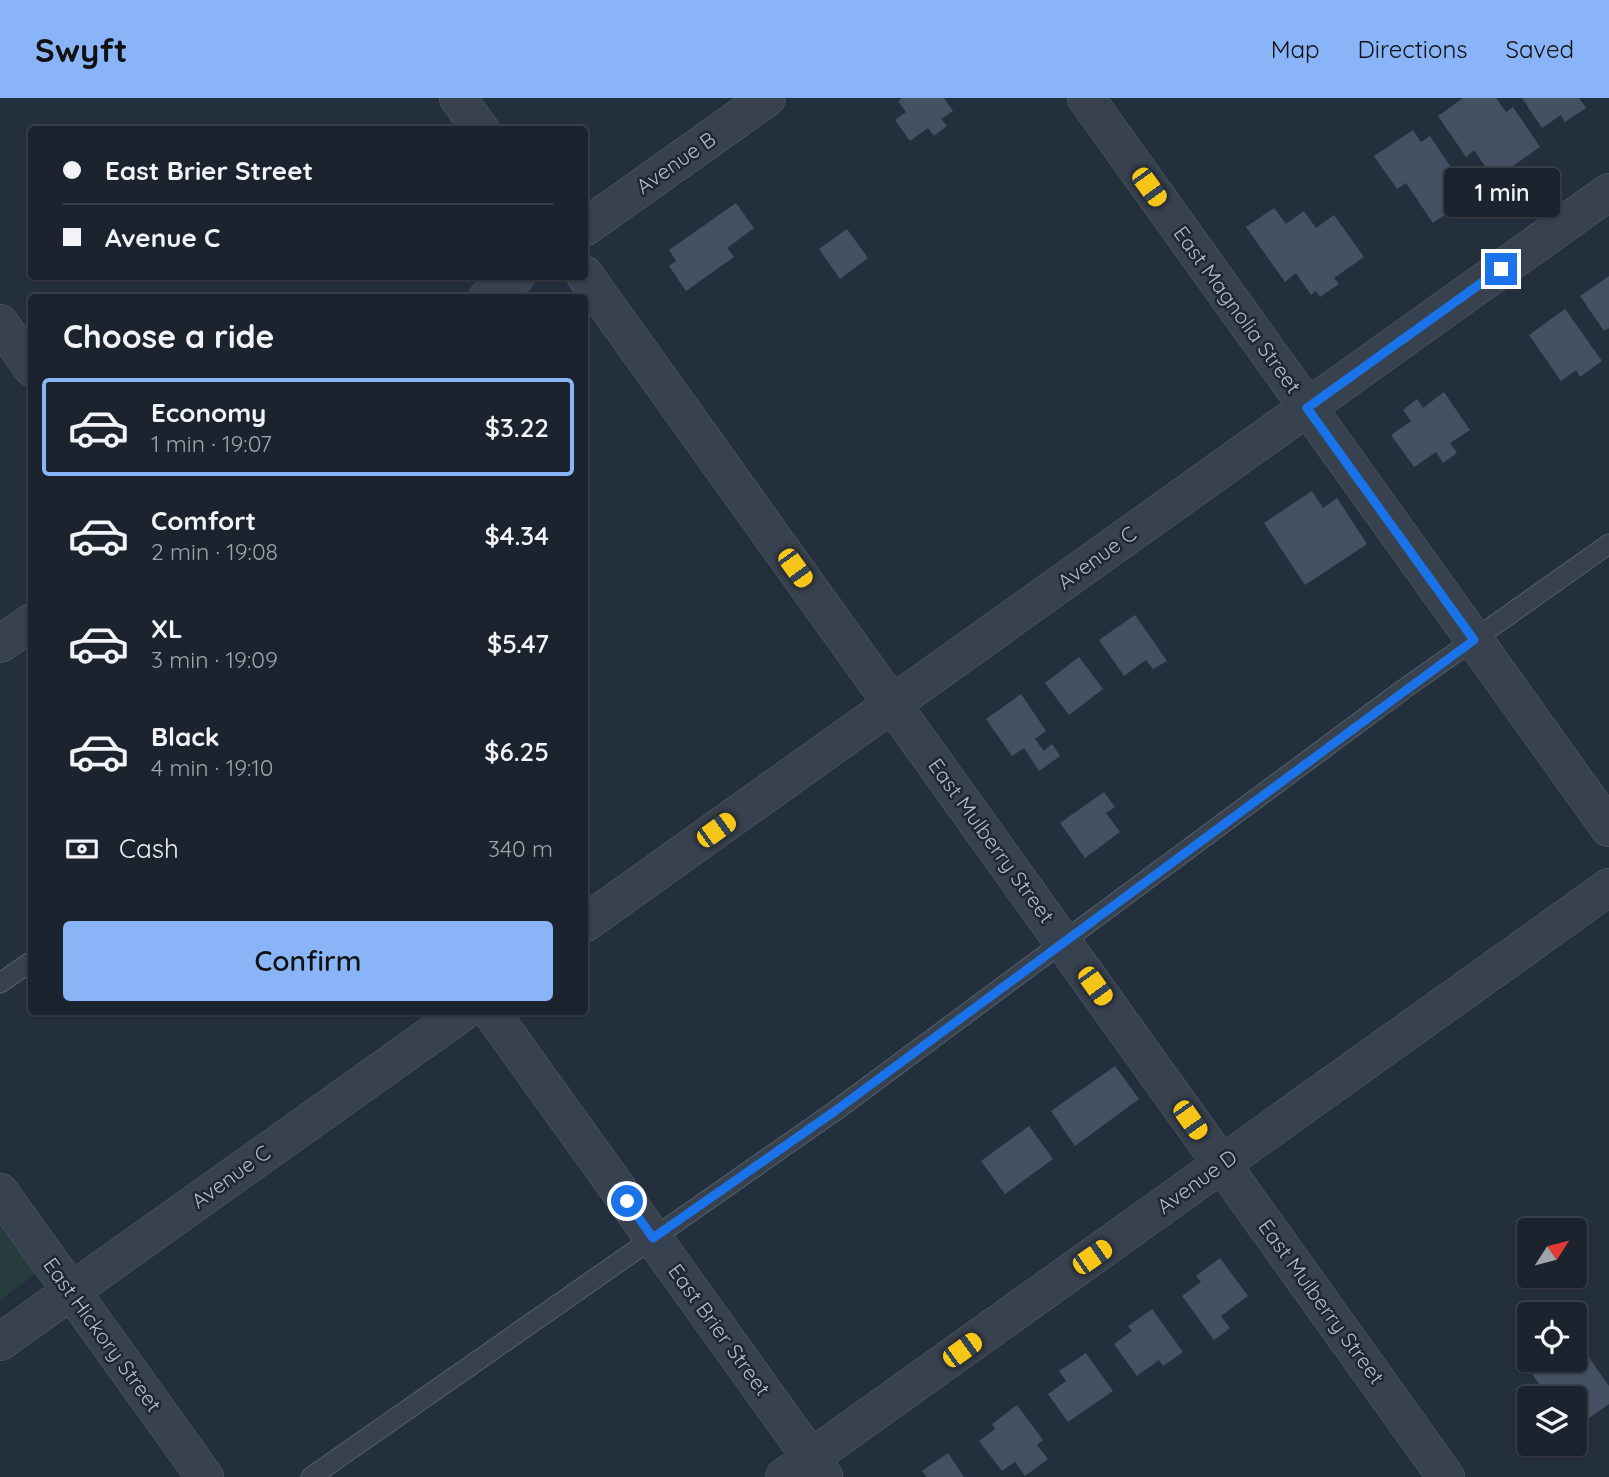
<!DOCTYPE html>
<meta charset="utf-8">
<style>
:root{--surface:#1b232e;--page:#242b36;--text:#f1f3f6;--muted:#a0a4aa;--line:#39404a;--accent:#8ab4f8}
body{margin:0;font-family:Quicksand,sans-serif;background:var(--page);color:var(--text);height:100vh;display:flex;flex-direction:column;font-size:26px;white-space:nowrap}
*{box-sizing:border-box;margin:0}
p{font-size:23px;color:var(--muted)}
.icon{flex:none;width:38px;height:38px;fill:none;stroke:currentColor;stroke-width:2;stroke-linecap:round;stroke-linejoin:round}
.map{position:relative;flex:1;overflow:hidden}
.panel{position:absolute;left:28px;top:196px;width:560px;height:721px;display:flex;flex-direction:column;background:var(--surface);border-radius:7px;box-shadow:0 2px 5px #0004,0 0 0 2px var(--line)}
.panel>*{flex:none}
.hud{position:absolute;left:28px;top:28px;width:560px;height:154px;border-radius:7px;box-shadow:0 2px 5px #0004,0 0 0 2px var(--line);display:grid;align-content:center;height:154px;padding:0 35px;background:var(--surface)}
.needle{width:46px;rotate:54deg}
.tools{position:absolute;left:1517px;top:1120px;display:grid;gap:14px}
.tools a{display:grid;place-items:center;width:70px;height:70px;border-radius:7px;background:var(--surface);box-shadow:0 2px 5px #0004,0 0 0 2px var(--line);font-size:35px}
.end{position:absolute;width:32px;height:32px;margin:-16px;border:9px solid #1a73e8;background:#fff;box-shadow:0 0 0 4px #fff}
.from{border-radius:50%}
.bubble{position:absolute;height:49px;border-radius:7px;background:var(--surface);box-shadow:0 2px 5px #0004,0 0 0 2px var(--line);font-size:23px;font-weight:600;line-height:49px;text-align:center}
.car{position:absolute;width:21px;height:42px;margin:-21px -10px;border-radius:9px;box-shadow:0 0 5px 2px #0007;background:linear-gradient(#f5c518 24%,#345 0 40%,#f5c518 0 76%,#345 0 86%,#f5c518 0)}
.hud b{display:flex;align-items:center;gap:24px;height:66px;font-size:26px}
.hud b+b{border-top:2px solid var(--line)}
.hud i{width:18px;height:18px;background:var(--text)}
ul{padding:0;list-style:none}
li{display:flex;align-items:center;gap:21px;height:98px;margin:0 14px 10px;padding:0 21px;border:4px solid transparent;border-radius:7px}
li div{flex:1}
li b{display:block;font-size:26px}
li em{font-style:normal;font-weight:600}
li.active{border-color:var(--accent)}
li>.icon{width:63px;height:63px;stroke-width:1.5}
h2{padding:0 35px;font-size:32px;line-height:84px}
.pay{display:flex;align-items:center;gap:18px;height:77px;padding:0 35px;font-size:26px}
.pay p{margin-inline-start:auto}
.action{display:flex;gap:14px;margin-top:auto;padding:14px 35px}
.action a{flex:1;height:80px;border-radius:7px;background:var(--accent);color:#111;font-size:28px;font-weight:600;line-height:80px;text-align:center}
header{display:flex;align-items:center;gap:42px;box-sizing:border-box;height:98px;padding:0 35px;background:var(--accent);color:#111}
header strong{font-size:33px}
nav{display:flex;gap:38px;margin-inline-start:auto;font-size:24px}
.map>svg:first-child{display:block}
.green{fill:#263c3f}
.building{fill:#455162}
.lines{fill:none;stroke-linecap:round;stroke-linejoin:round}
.service-casing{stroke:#565f6c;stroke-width:21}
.minor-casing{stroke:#565f6c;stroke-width:38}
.service{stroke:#38414e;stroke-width:19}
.minor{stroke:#38414e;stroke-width:37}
.route{stroke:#1a73e8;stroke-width:9}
.labels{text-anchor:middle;stroke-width:5;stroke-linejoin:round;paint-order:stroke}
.street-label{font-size:21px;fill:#b4bcc9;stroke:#1d2633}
</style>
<header>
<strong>Swyft</strong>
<nav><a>Map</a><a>Directions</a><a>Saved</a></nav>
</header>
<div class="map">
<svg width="1609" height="1379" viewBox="0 0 1609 1379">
<rect width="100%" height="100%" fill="#242f3e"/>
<path class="green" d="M0,1123L37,1175L0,1202Z"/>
<path class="building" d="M902,0H944L953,13L941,21L947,28L934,38L928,30L910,43L895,22L906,14L898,3Z
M1463,0H1496L1506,14L1513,9L1540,49L1494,81L1474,52L1466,59L1438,18Z
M1522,0H1579L1586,10L1565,24L1561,17L1542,30Z
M1413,32L1421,44L1430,38L1471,99L1433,125L1406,85L1397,91L1374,58Z
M736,105L754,130L727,150L734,159L686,193L669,168L676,163L669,152Z
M1274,110L1286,126L1304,113L1316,130L1334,117L1364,159L1334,180L1339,186L1320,199L1316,193L1311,197L1296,175L1285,184L1246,129Z
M847,131L868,160L840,181L819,151Z
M1609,178V230L1604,233L1580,198Z
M1565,211L1602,263L1580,279L1576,272L1561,283L1529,237Z
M1444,294L1470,332L1450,345L1457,355L1443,365L1436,354L1414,369L1391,337L1411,323L1403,312L1417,301L1423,310Z
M1312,393L1323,410L1337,400L1367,446L1305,487L1264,425Z
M1135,517L1167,563L1153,571L1146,562L1124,578L1099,542Z
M1079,559L1103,591L1069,617L1045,585Z
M1021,596L1046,633L1035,641L1044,653L1052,646L1060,658L1039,673L1024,650L1012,658L986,621Z
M1104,694L1115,709L1106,715L1120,734L1085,760L1060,725Z
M1115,968L1139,1001L1075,1048L1051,1013Z
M1029,1028L1053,1061L1005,1096L981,1063Z
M1220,1160L1248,1198L1221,1218L1230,1230L1214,1242L1182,1198L1201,1184L1196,1178Z
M1152,1211L1183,1254L1163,1268L1159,1262L1137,1278L1114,1246L1132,1233L1128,1228Z
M1578,1244L1609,1288V1306L1575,1330V1300H1549L1532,1276L1553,1262H1575V1246Z
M1086,1255L1113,1293L1068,1324L1048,1296L1066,1283L1059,1273Z
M1017,1307L1043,1342L1037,1347L1048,1361L1025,1378L1015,1364L1002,1373L979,1343L995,1331L992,1326Z
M948,1355L964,1379H927L922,1373Z"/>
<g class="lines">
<g class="service-casing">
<path id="service" d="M0,885L32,863
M311,1379L835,1013L1404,591L1609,446"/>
</g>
<g class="minor-casing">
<path id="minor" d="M458,0L481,32
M1086,0L1609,730
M584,130L767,0
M584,176L1446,1379
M487,200L516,178
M0,225L32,270
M0,546L32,524
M584,826L1609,94
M491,914L824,1378
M0,1094L205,1379
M0,1244L463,914
M784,1379L1609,789"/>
</g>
<use href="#service" class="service"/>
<use href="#minor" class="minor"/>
</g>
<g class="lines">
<path class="route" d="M627,1103L653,1140L835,1013L1474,542L1307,310L1501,171"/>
</g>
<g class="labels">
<g class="street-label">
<text transform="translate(676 65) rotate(-35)" y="7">Avenue B</text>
<text transform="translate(1237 212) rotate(54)" y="7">East Magnolia Street</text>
<text transform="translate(1097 460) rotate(-36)" y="7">Avenue C</text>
<text transform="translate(991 743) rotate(54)" y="7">East Mulberry Street</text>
<text transform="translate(231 1079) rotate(-36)" y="7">Avenue C</text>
<text transform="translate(1197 1084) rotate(-36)" y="7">Avenue D</text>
<text transform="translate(1321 1204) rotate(54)" y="7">East Mulberry Street</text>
<text transform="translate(719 1232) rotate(54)" y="7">East Brier Street</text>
<text transform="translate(102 1237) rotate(54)" y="7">East Hickory Street</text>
</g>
</g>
</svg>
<div class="tools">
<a><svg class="needle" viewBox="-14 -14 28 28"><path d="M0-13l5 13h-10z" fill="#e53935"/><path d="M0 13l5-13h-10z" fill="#a0a4aa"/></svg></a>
<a><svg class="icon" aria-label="locate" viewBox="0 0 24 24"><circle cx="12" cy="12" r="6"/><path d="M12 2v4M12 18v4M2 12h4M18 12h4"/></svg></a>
<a><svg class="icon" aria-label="layers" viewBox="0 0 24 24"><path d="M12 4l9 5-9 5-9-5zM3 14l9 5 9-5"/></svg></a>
</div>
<i class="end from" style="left:627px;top:1103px"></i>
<i class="end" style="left:1501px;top:171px"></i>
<div class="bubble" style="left:1444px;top:70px;width:116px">1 min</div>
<i class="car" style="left:1149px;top:89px;rotate:144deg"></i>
<i class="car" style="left:795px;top:470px;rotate:144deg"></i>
<i class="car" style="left:716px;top:732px;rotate:54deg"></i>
<i class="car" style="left:1095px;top:888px;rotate:144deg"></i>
<i class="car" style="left:1190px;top:1022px;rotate:145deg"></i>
<i class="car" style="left:1092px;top:1159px;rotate:55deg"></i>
<i class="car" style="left:962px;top:1252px;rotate:54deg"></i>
<div class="hud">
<b><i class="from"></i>East Brier Street</b>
<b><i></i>Avenue C</b>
</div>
<section class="panel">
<h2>Choose a ride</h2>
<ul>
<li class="active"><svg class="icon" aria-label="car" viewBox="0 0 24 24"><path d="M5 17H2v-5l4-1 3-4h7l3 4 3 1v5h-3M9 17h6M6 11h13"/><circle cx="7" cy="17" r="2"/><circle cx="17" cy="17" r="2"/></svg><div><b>Economy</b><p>1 min · 19:07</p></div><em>$3.22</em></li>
<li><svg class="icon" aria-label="car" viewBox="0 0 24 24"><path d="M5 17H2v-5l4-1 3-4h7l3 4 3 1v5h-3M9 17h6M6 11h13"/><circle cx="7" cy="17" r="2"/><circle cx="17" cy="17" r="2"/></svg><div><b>Comfort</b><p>2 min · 19:08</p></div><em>$4.34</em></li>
<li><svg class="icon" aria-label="car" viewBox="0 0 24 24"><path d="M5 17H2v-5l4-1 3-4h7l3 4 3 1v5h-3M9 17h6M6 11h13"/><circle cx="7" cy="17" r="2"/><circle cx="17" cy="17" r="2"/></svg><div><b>XL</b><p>3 min · 19:09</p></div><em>$5.47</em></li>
<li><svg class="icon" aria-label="car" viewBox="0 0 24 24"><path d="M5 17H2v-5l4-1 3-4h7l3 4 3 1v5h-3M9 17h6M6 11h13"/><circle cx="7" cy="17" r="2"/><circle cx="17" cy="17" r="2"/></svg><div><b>Black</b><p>4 min · 19:10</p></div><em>$6.25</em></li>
</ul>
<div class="pay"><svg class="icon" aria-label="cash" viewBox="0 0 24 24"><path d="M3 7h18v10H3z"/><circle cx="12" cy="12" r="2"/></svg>Cash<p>340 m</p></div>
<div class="action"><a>Confirm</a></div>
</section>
</div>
